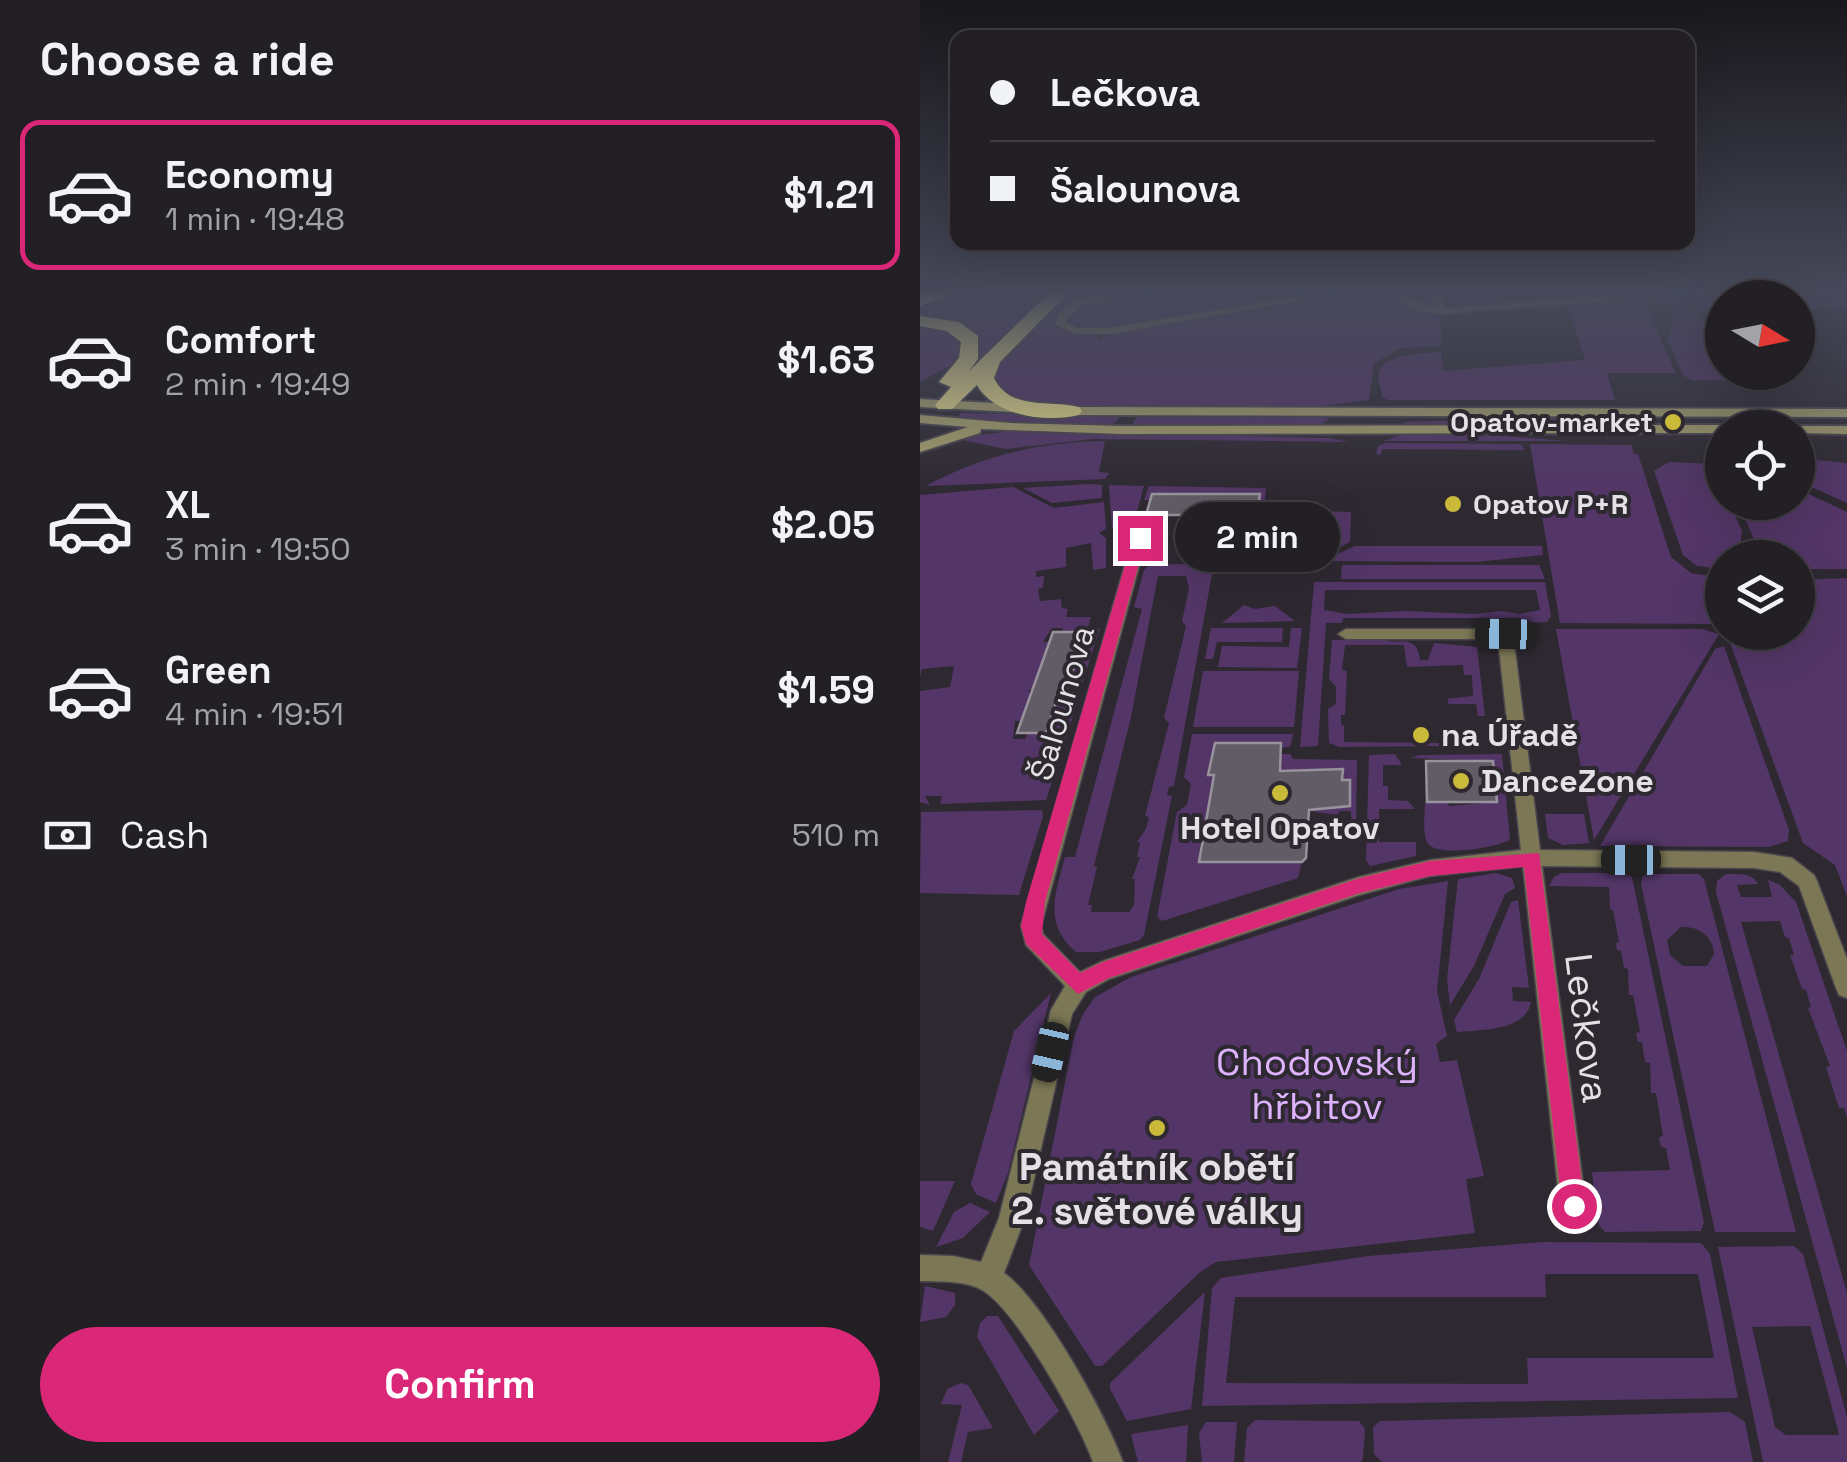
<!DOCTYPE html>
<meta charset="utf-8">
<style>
:root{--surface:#221f25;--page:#2e2c32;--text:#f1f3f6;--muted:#a2a2a7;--line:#3f3d42;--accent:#db2777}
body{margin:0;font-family:"Space Grotesk",sans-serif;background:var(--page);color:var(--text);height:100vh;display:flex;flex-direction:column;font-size:38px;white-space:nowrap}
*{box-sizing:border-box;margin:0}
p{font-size:32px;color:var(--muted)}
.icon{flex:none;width:55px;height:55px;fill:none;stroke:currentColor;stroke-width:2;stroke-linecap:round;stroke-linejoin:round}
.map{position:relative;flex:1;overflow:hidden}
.drawer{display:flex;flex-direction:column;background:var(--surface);width:920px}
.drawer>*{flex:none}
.hud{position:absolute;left:30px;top:30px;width:745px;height:220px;border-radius:20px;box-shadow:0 10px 40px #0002,0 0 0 2px var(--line);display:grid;align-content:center;height:220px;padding:0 40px;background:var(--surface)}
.needle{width:65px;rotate:100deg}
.tools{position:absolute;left:785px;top:280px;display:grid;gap:20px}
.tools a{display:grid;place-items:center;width:110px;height:110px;border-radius:50%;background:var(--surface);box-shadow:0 10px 40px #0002,0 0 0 2px var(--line);font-size:50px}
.end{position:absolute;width:45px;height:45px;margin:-22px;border:12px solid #db2777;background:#fff;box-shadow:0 0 0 5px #fff}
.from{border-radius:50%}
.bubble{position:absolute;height:70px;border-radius:35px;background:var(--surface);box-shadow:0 10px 40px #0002,0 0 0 2px var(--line);font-size:32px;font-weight:800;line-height:70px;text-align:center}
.car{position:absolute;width:30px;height:60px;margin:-30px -15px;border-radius:12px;box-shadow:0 0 8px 2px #0007;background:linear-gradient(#222 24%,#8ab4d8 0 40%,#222 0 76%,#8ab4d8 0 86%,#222 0)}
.hud b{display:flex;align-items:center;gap:35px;height:95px;font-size:38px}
.hud b+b{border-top:2px solid var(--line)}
.hud i{width:25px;height:25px;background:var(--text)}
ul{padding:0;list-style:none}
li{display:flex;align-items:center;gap:30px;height:150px;margin:0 20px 15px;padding:0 20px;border:5px solid transparent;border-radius:20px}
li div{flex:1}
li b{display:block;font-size:38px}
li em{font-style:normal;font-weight:800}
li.current{border-color:var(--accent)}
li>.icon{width:90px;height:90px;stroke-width:1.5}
h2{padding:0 40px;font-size:45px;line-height:120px}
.pay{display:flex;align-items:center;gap:25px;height:110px;padding:0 40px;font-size:38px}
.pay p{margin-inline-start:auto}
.cta{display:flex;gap:20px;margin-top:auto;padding:20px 40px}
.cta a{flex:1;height:115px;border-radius:60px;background:var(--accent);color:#fff;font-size:40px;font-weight:800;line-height:115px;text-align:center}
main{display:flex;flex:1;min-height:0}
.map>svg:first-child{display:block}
.green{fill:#533667;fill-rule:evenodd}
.building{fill:#615c65;stroke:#97929b;stroke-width:2.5}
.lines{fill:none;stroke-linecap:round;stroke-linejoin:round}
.street-casing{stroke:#4b464e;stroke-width:3}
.secondary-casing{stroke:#4b464e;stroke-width:4}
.highway-casing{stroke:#4b464e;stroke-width:4}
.street{fill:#7c7856;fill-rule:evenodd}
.secondary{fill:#aaa46d;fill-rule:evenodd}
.highway{fill:#efe48c;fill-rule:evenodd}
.route{fill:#db2777}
.poi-dot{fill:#caba3a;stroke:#2e2931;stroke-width:4}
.labels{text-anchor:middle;stroke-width:8;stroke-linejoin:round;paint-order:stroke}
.far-poi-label{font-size:28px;font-weight:bold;fill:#e3e1e6;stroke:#2e2931;text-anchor:end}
.street-label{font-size:32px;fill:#e3e1e6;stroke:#2e2931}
.poi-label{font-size:32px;font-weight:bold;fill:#e3e1e6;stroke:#2e2931;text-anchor:start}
.near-street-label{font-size:38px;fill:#e3e1e6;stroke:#2e2931}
.near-park-label{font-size:38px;fill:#deb3fe;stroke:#2e2931}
.near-poi-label{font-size:38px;font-weight:bold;fill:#e3e1e6;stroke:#2e2931}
</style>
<main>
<section class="drawer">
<h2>Choose a ride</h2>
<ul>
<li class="current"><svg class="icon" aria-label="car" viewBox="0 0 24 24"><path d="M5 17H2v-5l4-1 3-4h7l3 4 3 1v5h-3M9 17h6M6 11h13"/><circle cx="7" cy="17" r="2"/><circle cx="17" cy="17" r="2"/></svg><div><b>Economy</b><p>1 min · 19:48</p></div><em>$1.21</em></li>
<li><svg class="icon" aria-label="car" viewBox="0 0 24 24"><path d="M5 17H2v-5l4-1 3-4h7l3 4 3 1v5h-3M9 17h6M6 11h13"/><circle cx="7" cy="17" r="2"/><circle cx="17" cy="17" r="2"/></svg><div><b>Comfort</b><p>2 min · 19:49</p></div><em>$1.63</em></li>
<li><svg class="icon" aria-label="car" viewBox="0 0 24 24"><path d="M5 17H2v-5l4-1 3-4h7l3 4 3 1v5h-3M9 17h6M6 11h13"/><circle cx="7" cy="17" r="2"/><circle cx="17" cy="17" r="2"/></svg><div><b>XL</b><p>3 min · 19:50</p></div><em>$2.05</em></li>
<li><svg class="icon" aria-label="car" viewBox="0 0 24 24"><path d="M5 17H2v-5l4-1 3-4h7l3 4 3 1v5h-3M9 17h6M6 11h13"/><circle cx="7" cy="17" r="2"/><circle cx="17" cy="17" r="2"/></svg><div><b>Green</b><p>4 min · 19:51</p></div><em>$1.59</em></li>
</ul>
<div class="pay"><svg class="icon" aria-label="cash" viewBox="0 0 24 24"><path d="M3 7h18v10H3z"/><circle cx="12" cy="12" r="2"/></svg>Cash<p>510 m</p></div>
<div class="cta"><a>Confirm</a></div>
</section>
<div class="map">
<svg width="927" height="1462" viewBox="0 0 927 1462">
<rect width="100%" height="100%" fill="#2e2931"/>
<path class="green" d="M48,291H135L56,367L50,366L60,349L54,330L30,320L0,317V308Z
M148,291H162L157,296L165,297L153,302L134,320L136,325L151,333L178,335L179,340L196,333L339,309L350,312L364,304L440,291L458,293L492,309L521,314V346L480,348L454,363L449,400L389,408L117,406L92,400L71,382L76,364Z
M264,291H280L276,293L281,300L305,298L302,291L307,298L306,291H371L374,297C341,308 167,341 147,321L163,304Z
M564,291L599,294L719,291L542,306L538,299L565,297Z
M809,291H927V307L878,310V298H802V316L784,313L759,297Z
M724,298L755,373H687L695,400H467L462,397C462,388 456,379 459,372C465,353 504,354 521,352L523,371L665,360L648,308L608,311Z
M756,306C790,313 802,340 802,372L816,373L827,381L772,380L763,375L748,341Z
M0,324L26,329L44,343L35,363L0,382Z
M41,413L193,415L199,418L192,426L37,418Z
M217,416H402L410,419L401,424L212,426Z
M663,416L666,426L489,427L483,422Z
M91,431L410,438L429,442L173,439L86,449L33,438Z
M481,435H573L647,441H463Z
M185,441L179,472L189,473L185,479L6,486C62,455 121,442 185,441Z
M465,443L601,444L605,450L462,449L461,455L456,454L458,446Z
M610,444L711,445L714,454H718L751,557L771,573L802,578V624L640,623Z
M878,458L927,463V503L878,481Z
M749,462L794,464L802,483V502L810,503L822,531L819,557L802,558V569L777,566L763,555L734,471Z
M169,484L182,485V498L132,503L103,488Z
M189,485L224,486L214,523L223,525L222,528H192Z
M229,486L346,488L343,517H390V530L332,528L339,494H232L230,500H224Z
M93,487L134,508L184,502L186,529L179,533L186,538V568L173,570L171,543L146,548V567L116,571V577L124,576L123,588L118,589L120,601L141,599L142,608L148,609L146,617H171L168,627L180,628L161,688H147L156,643L162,642L165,633L142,632L143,628H132L123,642H129L113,688L108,691L111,694L101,721H95L93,739H105L108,733H133L136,722L130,721L139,694L159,696L146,739L131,741L130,745L143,749L126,800L20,804L22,796H5L10,805L0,802V691L30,687L34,666L2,669L0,676V495Z
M878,489L927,512V569H878V558L842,557L818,503L878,502Z
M399,511L431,512L430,542L395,560Z
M288,529H296L293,550H381L382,543H389L387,559H282Z
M435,546H622L623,555L557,562L402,561Z
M294,563L254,786L249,787L247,795L252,796L224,935L220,940L180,952H156C123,924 135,894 145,857H155L222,609L214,607L224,570L229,565ZM238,576H266L269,589L262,621L266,626L244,718L249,723L225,816L229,817L226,829L217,842L220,843L217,857H220L212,879H215L214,905L209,912H171L172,905H168L177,867L174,866L211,717Z
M422,565H619L625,579H421Z
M927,578V896L915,865L883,843L808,637L813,633L878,632V602L881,601L878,580Z
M394,582H625L631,616L627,622L602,623L601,618H423L422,623H406L398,746L380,747ZM405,590H616L620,610L599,614L582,611L555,614L485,611L427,614L404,610Z
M324,605L335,609L355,606L375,621L302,623Z
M291,628H363L362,642H297L293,659H285Z
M371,628H382L377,668L298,667L302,646L369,647Z
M636,629H782L799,634L674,840Z
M462,639C476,647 497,631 500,660H508L514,643L557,647L565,716H558L556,704H528V699H523L553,696L552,675H544L543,665L487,667L484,645H425L422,670L427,671L425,715H421V725L424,726V742L519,743V746L419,747L409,743L408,709L416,704V687L409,679L412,640Z
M804,646L869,830L868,841L848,847L680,846L795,649Z
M283,671H379L374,727H273Z
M272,734H373L370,747L291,754L288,774L294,775L285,828L281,829L279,862H382L378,878L242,921L237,917L257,812L267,805L271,784L264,777Z
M360,754H370L373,759L437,760L436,826L432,828L431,811H420L417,815L395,812L396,807L430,806V780H422L423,769L360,771Z
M475,754L482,765H463V786H468V800L488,801L495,809H459V842H496V856L450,866L446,860L449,755Z
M582,754L590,840C576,847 515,859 507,842C502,831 505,813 505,802H528L529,806L577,802L573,761L491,758L500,755Z
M122,810L123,816L99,895L0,893L1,812Z
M625,814H664L669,843L643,845L628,838Z
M576,873L592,878L595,888L585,894L554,966L530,1005L527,979L538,879Z
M642,873H706L712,877L784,1222L781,1231L685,1232L679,1225L672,1172L750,1170L746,1148L741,1147L739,1137L743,1136L736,1093H731L730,1063L725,1062L722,1042H718L716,1033L720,1032L713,995H709L708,969L704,968L701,951L697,950L696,943L699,942L693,910H690L689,887L629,886L634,877Z
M723,874H779L784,879L876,1232H795L721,884ZM761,927C779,926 793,936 794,954L787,966H763L750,955L747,940Z
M806,874C819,874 832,872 838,884L817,885L821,897H852L848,880L860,885L876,902L927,1051V1118L924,1108H919L906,1067L910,1066L888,1008L891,1007L886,990L882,989L870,955H874L869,938L865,937L860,921L821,922L927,1293V1368L796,892L797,881Z
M528,881L517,991L527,1036L516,1044L520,1062L537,1060L564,1176L546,1179L555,1233L296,1262L279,1273L182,1366H175L109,1265L154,1037L163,1014L175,997L211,977L479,889Z
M598,900L609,988L592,987L593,1001L611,1002C606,1031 561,1030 537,1032L534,1020L559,979L591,902Z
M131,993L88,1173L76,1203L56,1194L51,1184L94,1031Z
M0,1181H35L13,1231L0,1227Z
M50,1203L70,1212L43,1238L16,1247L34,1212Z
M622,1242L781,1243L790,1254L818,1398L282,1406L292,1288L301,1278L448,1256ZM625,1274H778L794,1358H607L608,1384L306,1383L315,1297H626Z
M874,1246L883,1254L927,1417V1462H843L798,1247ZM890,1326L919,1434L918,1435H866L855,1427L832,1327Z
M5,1286L35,1293V1305L26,1317L0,1322Z
M285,1292L271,1409L207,1421L190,1389V1383Z
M67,1316H78L139,1411L114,1435L57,1337L60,1323Z
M40,1383L48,1385L73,1428L48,1432L41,1462H28L42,1405L21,1404L27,1389Z
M810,1412L825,1422L833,1462H462L454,1454L453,1427L460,1421Z
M335,1420L439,1421L445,1429L443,1458L441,1462H324L327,1428Z
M286,1422H317L314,1462H282L279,1433Z
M268,1425L266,1462H218L211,1434Z"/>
<path class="building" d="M232,494H340L335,527H384L382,550H292L299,515H226Z
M133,632H165L147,688L145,694H139L126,733H97Z
M295,743H361L360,771L423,769L422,780H430V806L389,810L386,858L382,862H279L294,775H288Z
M506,761H573L577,802H507Z"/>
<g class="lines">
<g class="street-casing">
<path id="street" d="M211,291H240L235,294L166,303L147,317L146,323L157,328H189L412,291H435L189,334H155L136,325C140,293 187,294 211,291Z
M464,291C483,291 496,305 515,307L508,291H518L526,308L737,291H780L775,294L522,314L494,310Z
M220,533L227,537L121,926L123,934L160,972L183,961L439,877L510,860L601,850L578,639H426L418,634L426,629H585L593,634L620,850L834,852L872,858L894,875L897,881L927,959V998L919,995L916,988L879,886L860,872L834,868L622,866L666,1207L662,1216L653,1220L644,1216L640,1207L603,866L510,876L439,895L189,979L166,992L152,1014L105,1218L84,1273C124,1302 185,1414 203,1462H173C160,1424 96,1309 62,1290C45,1280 20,1282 0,1281V1255L33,1256L61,1262L79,1218L131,1010L145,986L106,945L101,926L213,537Z"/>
</g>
<g class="secondary-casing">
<path id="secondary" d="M0,399L152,407L927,409V417L152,415L0,407Z
M0,415L91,423L202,426L802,425L808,428H802V433L202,434L61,429L60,433L0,452V443L48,427L0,423Z
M873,426H927V434L878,433V428Z"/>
</g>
<g class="highway-casing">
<path id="highway" d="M12,291H38L0,306V295Z
M131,291H150L80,362L74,378C90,411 130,400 159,407L162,411L159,415C127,423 74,416 57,385L32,409H18L15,405L31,387L19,382L39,358L41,342L27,331L0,326V316L39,322L58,336V359L49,371Z"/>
</g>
<use href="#street" class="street"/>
<use href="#secondary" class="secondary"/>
<use href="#highway" class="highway"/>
</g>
<linearGradient id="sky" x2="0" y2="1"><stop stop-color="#19171b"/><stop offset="0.59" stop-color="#46495a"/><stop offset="1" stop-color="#46495a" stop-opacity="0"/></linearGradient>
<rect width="927" height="496" fill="url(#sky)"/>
<path class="route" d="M220,533L226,538L125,902L122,934L160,973L183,962L440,878L510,861L619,853L665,1206L662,1215L654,1218L645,1215L642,1206L604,867L510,876L440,893L189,978L158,994L106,944L101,926L106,902L213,538Z"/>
<g class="poi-dot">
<circle cx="753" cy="422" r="10"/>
<circle cx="533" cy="504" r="10"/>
<circle cx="501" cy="735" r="10"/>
<circle cx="541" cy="781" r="10"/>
<circle cx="360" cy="793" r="10"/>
<circle cx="237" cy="1128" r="10"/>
</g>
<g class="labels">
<g class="far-poi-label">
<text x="733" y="432">Opatov-market</text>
<text x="553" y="514" text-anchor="start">Opatov P+R</text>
</g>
<g class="street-label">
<text transform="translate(142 703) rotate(-74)" y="11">Šalounova</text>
</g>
<g class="poi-label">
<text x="521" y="746">na Úřadě</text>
<text x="561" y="792">DanceZone</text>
<text x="360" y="839" text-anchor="middle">Hotel Opatov</text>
</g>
<g class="near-street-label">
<text transform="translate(667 1028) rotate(83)" y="13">Lečkova</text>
</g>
<g class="near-park-label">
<text x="397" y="1075">Chodovský<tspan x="397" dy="44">hřbitov</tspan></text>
</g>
<g class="near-poi-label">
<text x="237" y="1180">Památník obětí<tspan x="237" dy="44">2. světové války</tspan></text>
</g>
</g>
</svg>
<div class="tools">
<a><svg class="needle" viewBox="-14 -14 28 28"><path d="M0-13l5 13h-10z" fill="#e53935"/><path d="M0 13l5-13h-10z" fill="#a2a2a7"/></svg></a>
<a><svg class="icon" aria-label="locate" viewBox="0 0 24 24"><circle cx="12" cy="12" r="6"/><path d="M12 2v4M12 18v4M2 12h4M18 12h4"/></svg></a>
<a><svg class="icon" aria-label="layers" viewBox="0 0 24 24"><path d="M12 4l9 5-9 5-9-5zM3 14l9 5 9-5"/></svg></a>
</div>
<i class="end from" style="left:654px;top:1206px"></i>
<i class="end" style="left:220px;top:538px"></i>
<div class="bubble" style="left:255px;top:502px;width:165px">2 min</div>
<i class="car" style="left:585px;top:634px;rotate:271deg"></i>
<i class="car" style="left:711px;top:860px;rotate:270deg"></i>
<i class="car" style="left:130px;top:1052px;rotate:193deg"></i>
<div class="hud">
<b><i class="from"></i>Lečkova</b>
<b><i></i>Šalounova</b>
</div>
</div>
</main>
